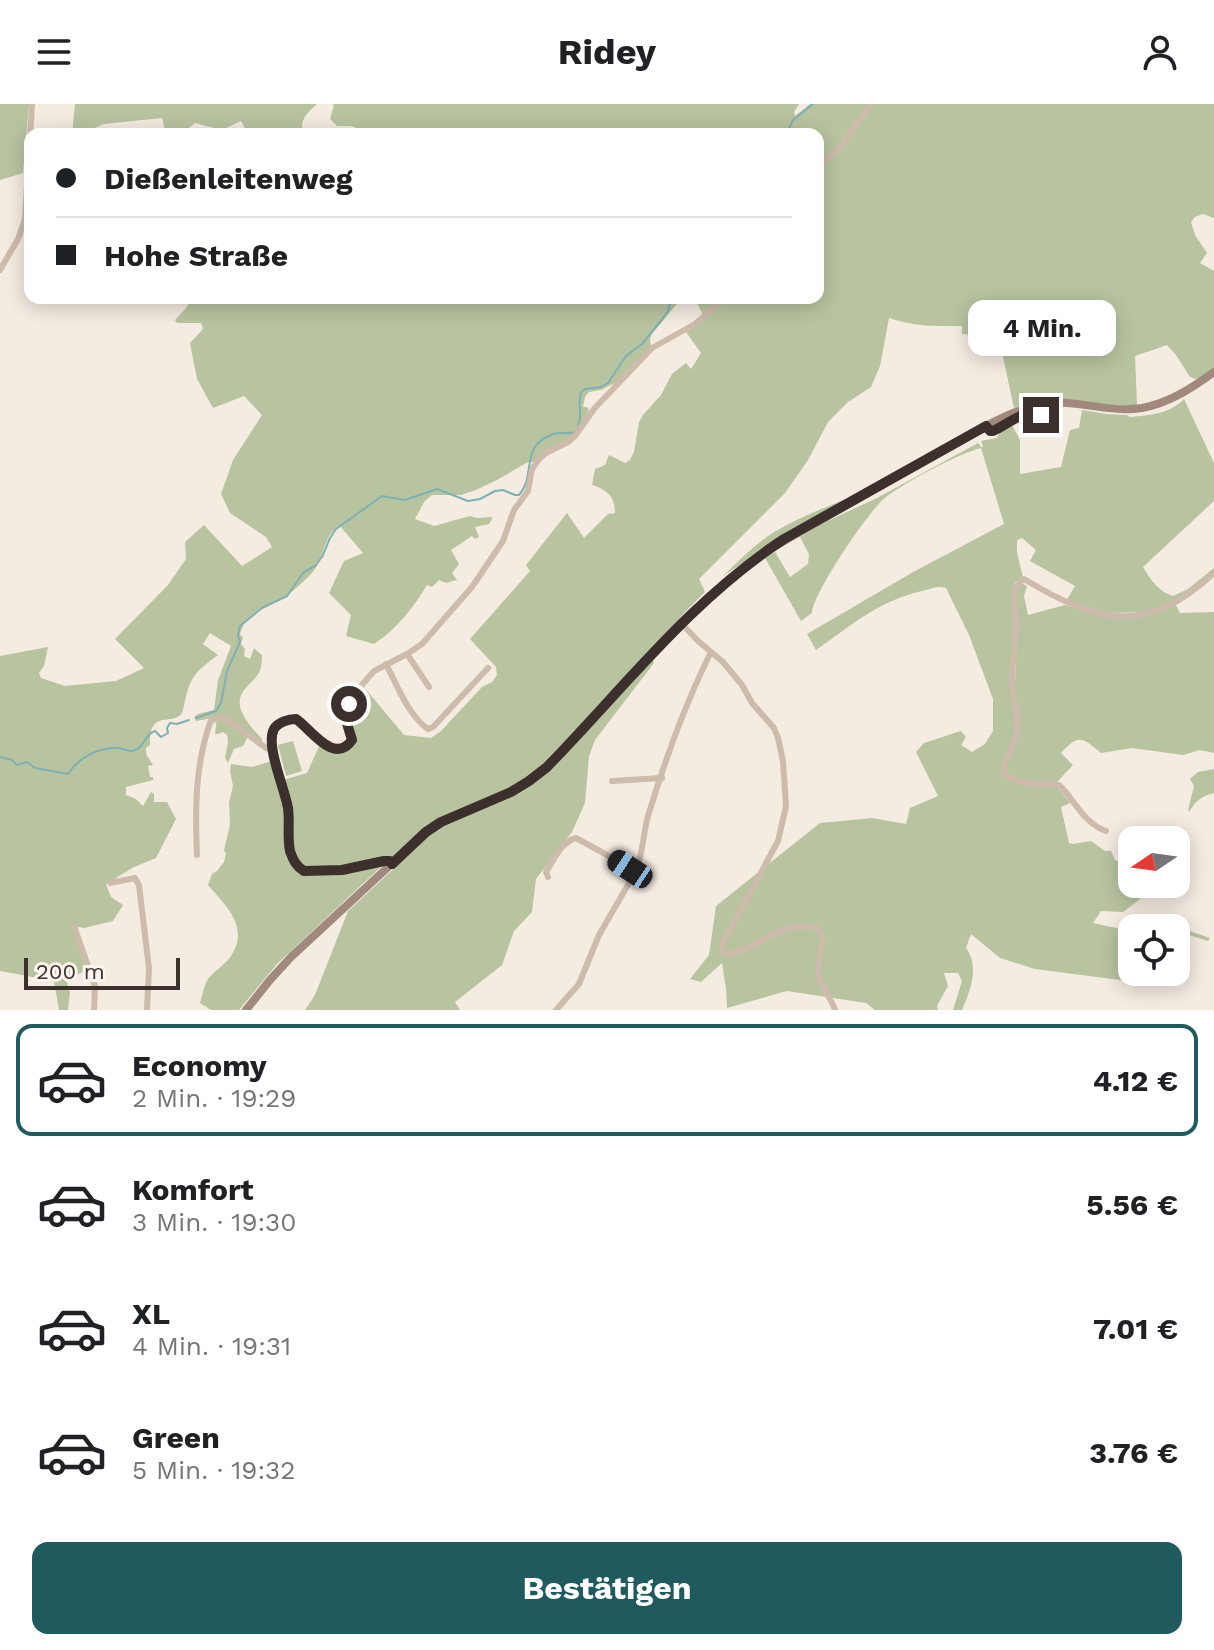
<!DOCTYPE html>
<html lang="de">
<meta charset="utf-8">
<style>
:root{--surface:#fff;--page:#f2f2f2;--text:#202124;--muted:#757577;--line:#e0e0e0;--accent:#1f5a5e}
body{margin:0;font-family:"Work Sans",sans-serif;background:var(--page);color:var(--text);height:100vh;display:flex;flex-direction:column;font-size:30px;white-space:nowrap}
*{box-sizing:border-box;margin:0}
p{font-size:26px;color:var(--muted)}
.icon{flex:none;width:44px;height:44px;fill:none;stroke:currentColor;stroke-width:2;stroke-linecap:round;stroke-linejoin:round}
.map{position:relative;height:906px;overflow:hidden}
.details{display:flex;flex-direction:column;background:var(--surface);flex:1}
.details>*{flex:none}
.hud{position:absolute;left:24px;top:24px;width:800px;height:176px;border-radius:16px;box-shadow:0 4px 20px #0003;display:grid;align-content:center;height:176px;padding:0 32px;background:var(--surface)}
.needle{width:52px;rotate:257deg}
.controls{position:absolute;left:1118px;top:722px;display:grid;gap:16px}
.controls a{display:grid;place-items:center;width:72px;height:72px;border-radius:16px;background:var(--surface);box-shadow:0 4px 20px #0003;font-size:40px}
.scale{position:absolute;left:24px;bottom:20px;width:156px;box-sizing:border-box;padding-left:8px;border:4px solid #3b302b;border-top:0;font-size:22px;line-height:28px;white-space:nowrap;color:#3b302b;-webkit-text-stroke:6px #fbf5ee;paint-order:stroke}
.end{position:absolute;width:36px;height:36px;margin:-18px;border:10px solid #3b302b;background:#fff;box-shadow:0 0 0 4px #fff}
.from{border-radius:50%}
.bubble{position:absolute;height:56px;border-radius:16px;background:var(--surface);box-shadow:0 4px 20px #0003;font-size:26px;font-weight:700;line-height:56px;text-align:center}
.car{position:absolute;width:24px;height:48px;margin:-24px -12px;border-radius:10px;box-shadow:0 0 6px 2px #0007;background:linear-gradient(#222 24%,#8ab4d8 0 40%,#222 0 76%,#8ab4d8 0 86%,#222 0)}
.hud b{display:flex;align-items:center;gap:28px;height:76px;font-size:30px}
.hud b+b{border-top:2px solid var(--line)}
.hud i{width:20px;height:20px;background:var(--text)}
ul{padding:14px 0 0;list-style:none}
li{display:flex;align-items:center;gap:24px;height:112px;margin:0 16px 12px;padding:0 16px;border:4px solid transparent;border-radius:16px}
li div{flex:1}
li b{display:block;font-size:30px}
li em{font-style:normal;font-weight:700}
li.on{border-color:var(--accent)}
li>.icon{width:72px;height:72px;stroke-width:1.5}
.cta{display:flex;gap:16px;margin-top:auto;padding:16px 32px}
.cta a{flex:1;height:92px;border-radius:16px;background:var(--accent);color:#fff;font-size:32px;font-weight:700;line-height:92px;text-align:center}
header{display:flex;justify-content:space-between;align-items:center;height:104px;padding:0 32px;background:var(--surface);font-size:36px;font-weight:700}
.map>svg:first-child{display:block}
.green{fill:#b8c4a0}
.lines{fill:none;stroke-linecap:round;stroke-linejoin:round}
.stream{stroke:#7fb0b2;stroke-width:2}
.minor{stroke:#cdbbac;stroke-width:6}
.secondary{stroke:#a18a7d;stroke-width:8}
.route{stroke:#3b302b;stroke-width:10}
</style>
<header><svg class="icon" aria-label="menu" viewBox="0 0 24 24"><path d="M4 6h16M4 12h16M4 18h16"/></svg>Ridey<svg class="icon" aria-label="person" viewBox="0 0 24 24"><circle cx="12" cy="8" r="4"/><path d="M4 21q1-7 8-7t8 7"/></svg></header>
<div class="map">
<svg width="1214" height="906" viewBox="0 0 1214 906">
<rect width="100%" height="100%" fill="#f4ebe1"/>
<path class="green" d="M0,0H29L23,69L0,76Z
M75,0H317C307,9 299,16 303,30H248L241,17L222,26L195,19L181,30H166L162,14L104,20L80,30H72Z
M332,0H799L794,8L795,12L810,0H869L836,46L821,58L818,56V30H373L351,22H337L330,15L334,1Z
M872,0H1214V114L1203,110L1195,113L1191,118L1195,131L1207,149L1200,159L1214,167V265L1199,276L1190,273L1176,251L1167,241L1135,252L1137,301C1096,303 1052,291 1014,304L1002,248C993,250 984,248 975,248L967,230H962V222C934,222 916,223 889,214L880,262L871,283L848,298L828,318L808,356L785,389L699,475L705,488L684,509L619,588L623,587L650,557L653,556L654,559L595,636L589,652L585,699L572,728L536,775L532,808L514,827L502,861L455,898L460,906H305L315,891L348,807L429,732L444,722L442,716L394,753L352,762L317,765H310L299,761L292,747L283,676L307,669L320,640L340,646L352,637C348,608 348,606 363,582L404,631L431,634L441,627L482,583L492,578L497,571L496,563L470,535L530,467L526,461L567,409L584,434L608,410L615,409C615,392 607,386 592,381L595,365L605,361L609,351L625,359L630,356L634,348L639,318L643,311L661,291L672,270L686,259L691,265L701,249L686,228L727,194H818V64L830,55Z
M192,194H723L703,211L696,197L681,195L652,230L650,235L651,242L617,278L601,286L589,288L585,293L583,303H587L589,306C584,316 579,326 570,333C559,343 543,346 533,358H528L497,376L476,386L461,391H432L424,398L415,415L434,422L470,412L477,414L492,413V415L489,420L475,423L479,433L475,435L472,432L451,446L459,460L452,469L457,476L446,479L439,476L432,483L427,481C413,504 397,525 374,540L346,532L351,511L329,489L344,457L363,449L340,422C322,431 325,456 311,470C304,477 296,485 287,491C268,504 246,505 240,531L243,533L241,540L245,545L244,552L250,555L254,544L262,551C262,570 257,572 245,585C230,602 250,622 262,635V637L248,632L243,642L234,645L228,659L225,654L228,638L227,631L223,628L218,630H215L217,613L196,617L194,613L198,610L214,606L218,576L231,542L210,529L203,540L218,551C197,567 191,570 185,597C184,599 183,608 182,609C172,623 149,604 150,641L146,644V650L153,661L148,662L150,673H153V676L126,683V691L136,695L143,702L151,688L154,690V698H167L176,715L156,754L134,763L106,780L111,793L123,801L113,817L84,824L79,823L74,827L88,866L66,875L70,889L68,906H59L54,877L0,867V552L48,543L44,562L39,569L41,574L65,582L116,577L144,564L115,535L168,481L186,455L185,438L204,421L242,462L272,443L266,433L230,409L221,390L233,356L262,311L244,292L213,304L197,275L190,239L203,225L201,219H177L175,216L186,204Z
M1184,295L1214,359V397L1143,463C1150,475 1159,488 1173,492L1188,485L1214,464V467L1174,498L1146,508L1109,509L1066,497L1075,482L1030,457L1036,446L1022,434L1017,436V449L1023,473L1015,478L1013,485L1015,578L1018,518L1015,490L1021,479L1027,482L1024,492L1028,511L1065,501L1100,512L1147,511L1176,501L1180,509L1214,508V649L1200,646L1183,651L1132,644L1101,649C1083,634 1079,629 1061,649L1073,661L1057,678L1058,684L1070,699L1061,703L1069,739L1073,740L1091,737L1105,747H1111L1115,756L1124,760L1123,779L1132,777V780H1168L1167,784L1153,785L1123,808L1101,807L1093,819L1116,824L1153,818L1166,819L1210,834L1208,837L1176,827V824H1132V868L1135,870L1128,877L1035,865L1000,854L971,830L966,844C980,863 970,887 962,906H953L962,877L958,869H944L948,882L937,902L938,906H875L866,899L787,887L727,904L726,885L722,859L701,878L690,875L709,851L716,802L820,719L872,714L906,720L910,704L938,692L916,648L924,639L961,627L966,633L961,641L972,648L985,640L993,627V595L969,531L946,484C937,481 931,485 922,487C878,497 852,521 816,546L807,530L915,467L1004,420L981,344C957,350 906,378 886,393C869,406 813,489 812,509L801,517L765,454L775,448L790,473L808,460L809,450L800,433L823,419L877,394L978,339L981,343H983L981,337L997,334L1002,325L1011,319L1020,336V370L1061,363L1070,326L1079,324L1082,306L1107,310L1127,311L1130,313C1149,311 1170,310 1184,295Z
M856,391L798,423L723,472C740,456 756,439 776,427C801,412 829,402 856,391Z
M293,637L302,667L286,672L278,641Z
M272,657L284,695L288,748L304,768L384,760L277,860L239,906H211L200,899C202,892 204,882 208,875C214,867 225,861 231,852C250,823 226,802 208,781L212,770L217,767L224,758L226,750L224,746L230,721L229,699L233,682L230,667L231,660L252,663Z
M1214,665V689C1201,692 1196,697 1189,708L1188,706L1194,682L1190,675L1198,668Z"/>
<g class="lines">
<path class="stream" d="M786,30L793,16L813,0
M578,322C583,311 577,300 581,288L585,285L601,283L608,279L626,252L642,240L663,214L668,207L671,196L675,194
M196,614L216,607L221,599L227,567L240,538L238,531L240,522L262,504L287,492L304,468L315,462L322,453L330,434L336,425L382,392L405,396L437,385L468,397L480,395L495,387L503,386L515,391H519C536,373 520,342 551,331C559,327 567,331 576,328
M0,653L12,656L17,661L27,658L35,664L68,670C78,654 98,643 118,644C125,644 130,650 137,645C146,640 144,631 155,627L161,633L168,629L167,624L170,619L177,620L189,616"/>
<path class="minor" d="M818,62L837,47L871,0
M0,166L18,135L25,115L32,0
M986,322L988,325L993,327C1009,320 1022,305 1041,311L1045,328
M681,519L698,537L723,558L742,581L752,599L774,624L778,634L783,657L786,702L778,737L723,839L722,847L726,850C753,850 774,818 809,823C813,823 819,824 821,828C825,834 818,857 818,866C818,881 830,891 835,906
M407,550L429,583
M386,560C397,581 408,611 428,625L433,623L488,564
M612,677L662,674
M1106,727C1083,719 1075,696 1059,681C1038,679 1020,683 1003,668C1003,653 1015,643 1017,627C1020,611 1012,594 1012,578C1012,559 1016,540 1016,521C1016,505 1008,484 1024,475C1097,519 1147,532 1214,469
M197,751C195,705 195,660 211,616L222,614L228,616L266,644L273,647
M392,760L390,757C368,756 326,775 304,766C296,763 292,755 290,747C287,732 290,717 288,703C284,677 267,651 274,624L285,617L294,615C315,624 321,654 350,641L352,634L346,613L349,600L355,589L374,567L407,550L422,540L472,483L503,437L514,406L528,387L532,365L539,355L546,349L568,338L575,332L594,305L652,244L695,220L725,194
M548,773L546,768C554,756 561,738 576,734L636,767
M110,779L135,774L139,781L149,864L147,906
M74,822L95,882L94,906
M556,906L579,880L599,831L636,767C643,750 643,730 648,712C665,656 685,600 711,548"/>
<path class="secondary" d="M246,906L270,876L291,853L426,728C452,709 483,703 511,688C524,682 535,672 547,663C619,588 683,504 770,445L986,322C1012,308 1038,297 1068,299C1093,301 1117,308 1142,304C1169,299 1192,284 1214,268"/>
</g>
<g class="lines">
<path class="route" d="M349,600L346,616L352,636C334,662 310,624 296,615C289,615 278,618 274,625C265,641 285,685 288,704C290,718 287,733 290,747C293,756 296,762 304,767L342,766L384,757H390L392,760L426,728L441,718L511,688L529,677L547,663C624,584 691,496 784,435L986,322L990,327H993C1009,320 1022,305 1041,311"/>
</g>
</svg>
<div class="controls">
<a><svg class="needle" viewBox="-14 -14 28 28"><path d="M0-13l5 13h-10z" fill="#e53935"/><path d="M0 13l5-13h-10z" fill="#757577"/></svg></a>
<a><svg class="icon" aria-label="locate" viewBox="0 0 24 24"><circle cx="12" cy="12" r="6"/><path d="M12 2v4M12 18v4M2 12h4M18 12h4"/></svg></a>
</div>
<div class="scale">200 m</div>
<i class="end from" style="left:349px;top:600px"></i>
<i class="end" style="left:1041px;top:311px"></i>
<div class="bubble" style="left:968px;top:196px;width:148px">4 Min.</div>
<i class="car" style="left:630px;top:765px;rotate:303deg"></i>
<div class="hud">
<b><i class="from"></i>Dießenleitenweg</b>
<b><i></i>Hohe Straße</b>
</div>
</div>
<section class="details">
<ul>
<li class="on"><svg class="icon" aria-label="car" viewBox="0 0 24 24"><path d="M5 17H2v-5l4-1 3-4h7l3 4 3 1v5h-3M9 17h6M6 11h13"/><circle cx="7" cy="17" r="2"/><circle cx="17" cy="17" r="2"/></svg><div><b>Economy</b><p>2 Min. · 19:29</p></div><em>4.12 €</em></li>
<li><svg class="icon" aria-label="car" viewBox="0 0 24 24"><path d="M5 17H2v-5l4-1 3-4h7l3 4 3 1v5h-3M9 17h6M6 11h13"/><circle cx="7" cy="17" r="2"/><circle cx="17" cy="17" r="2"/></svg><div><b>Komfort</b><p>3 Min. · 19:30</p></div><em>5.56 €</em></li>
<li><svg class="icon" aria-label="car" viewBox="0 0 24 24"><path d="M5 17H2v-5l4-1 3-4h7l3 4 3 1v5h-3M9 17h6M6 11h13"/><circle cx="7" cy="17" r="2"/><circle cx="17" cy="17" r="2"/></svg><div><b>XL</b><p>4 Min. · 19:31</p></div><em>7.01 €</em></li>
<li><svg class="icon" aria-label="car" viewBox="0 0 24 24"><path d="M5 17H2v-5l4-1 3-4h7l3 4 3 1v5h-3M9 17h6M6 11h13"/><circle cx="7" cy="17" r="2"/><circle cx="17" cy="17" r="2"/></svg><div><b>Green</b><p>5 Min. · 19:32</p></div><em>3.76 €</em></li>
</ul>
<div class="cta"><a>Bestätigen</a></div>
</section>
